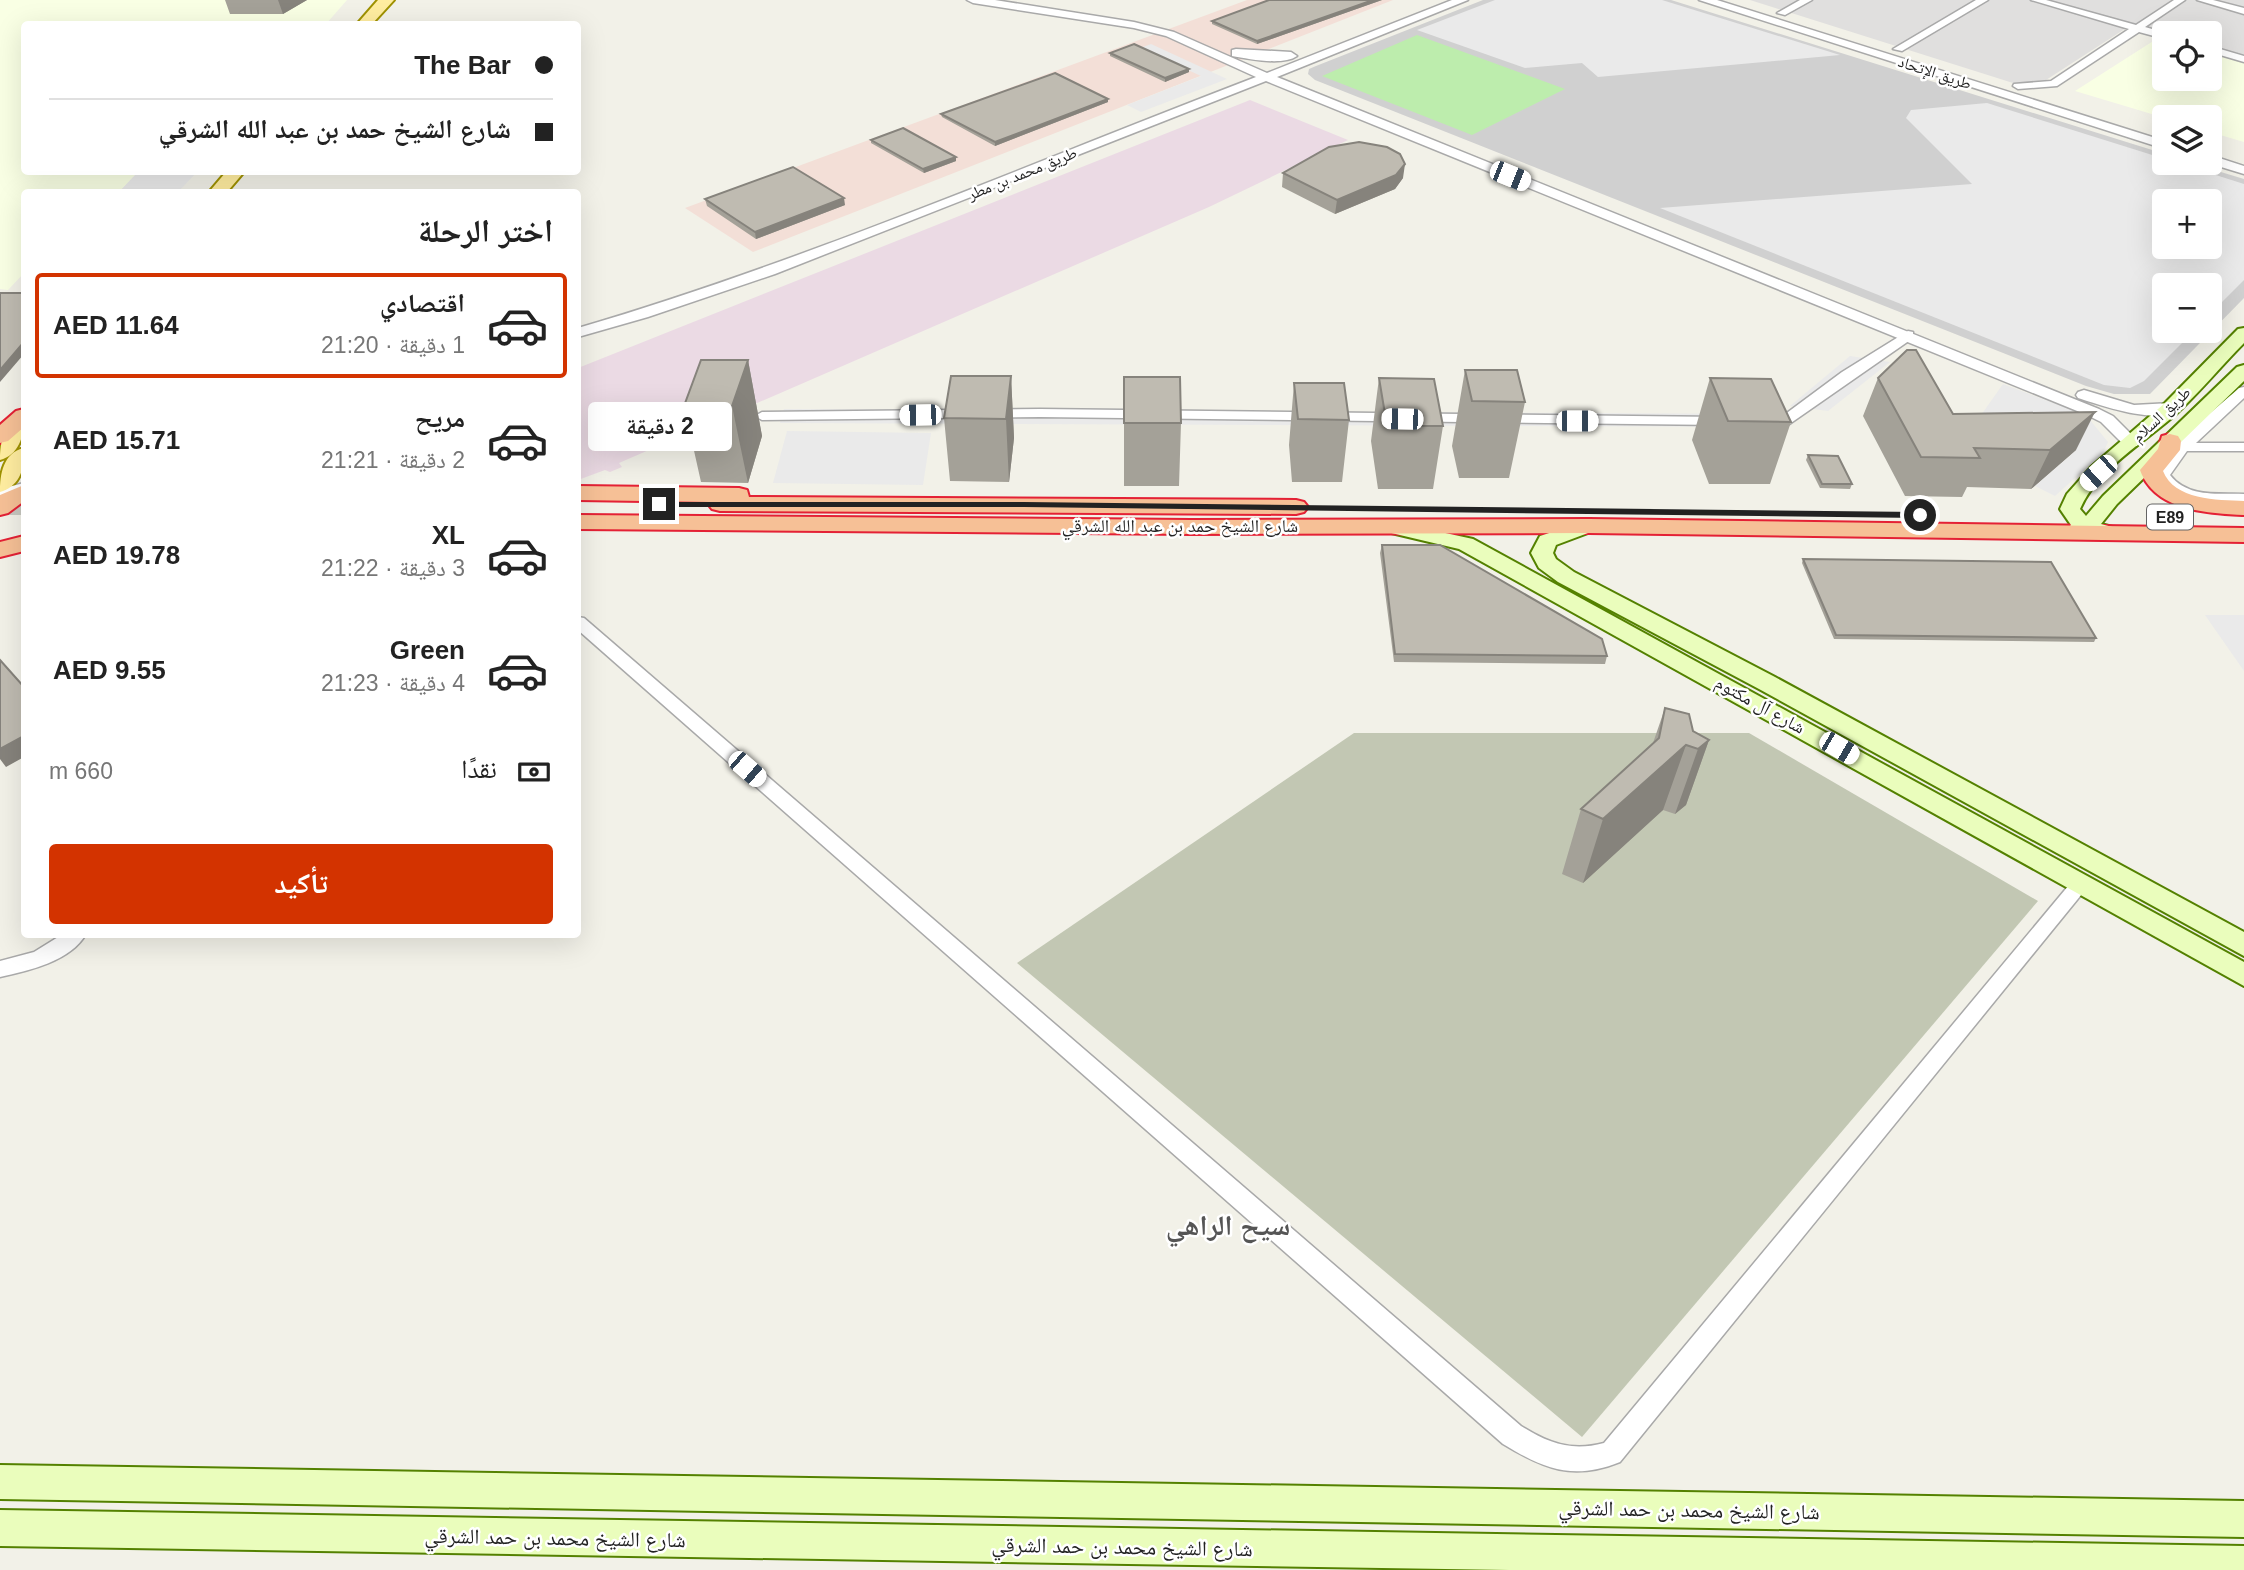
<!DOCTYPE html>
<html lang="ar">
<meta charset="utf-8">
<style>
:root{--surface:#fff;--page:#f6f6f6;--text:#222;--muted:#767676;--line:#e0e0e0;--accent:#d33300}
body{margin:0;font-family:Arial,"Noto Naskh Arabic",sans-serif;background:var(--page);color:var(--text);direction:rtl;height:100vh;display:flex;flex-direction:column;font-size:26px;white-space:nowrap}
*{box-sizing:border-box;margin:0}
p{font-size:23px;color:var(--muted)}
.icon{flex:none;width:38px;height:38px;fill:none;stroke:currentColor;stroke-width:2;stroke-linecap:round;stroke-linejoin:round}
.map{position:relative;flex:1;overflow:hidden;direction:ltr}
.sheet{position:absolute;left:21px;top:189px;width:560px;height:749px;display:flex;flex-direction:column;background:var(--surface);border-radius:7px;box-shadow:0 7px 28px #0002;direction:rtl}
.sheet>*{flex:none}
.banner{position:absolute;left:21px;top:21px;width:560px;height:154px;border-radius:7px;box-shadow:0 7px 28px #0002;direction:rtl;display:grid;align-content:center;height:154px;padding:0 28px;background:var(--surface)}
.controls{position:absolute;left:2152px;top:21px;display:grid;gap:14px}
.controls a{display:grid;place-items:center;width:70px;height:70px;border-radius:7px;background:var(--surface);box-shadow:0 7px 28px #0002;font-size:35px}
.end{position:absolute;width:32px;height:32px;margin:-16px;border:9px solid #222;background:#fff;box-shadow:0 0 0 4px #fff}
.from{border-radius:50%}
.bubble{position:absolute;height:49px;border-radius:7px;background:var(--surface);box-shadow:0 7px 28px #0002;font-size:23px;font-weight:800;line-height:49px;text-align:center;direction:rtl}
.car{position:absolute;width:21px;height:42px;margin:-21px -10px;border-radius:9px;box-shadow:0 0 5px 2px #0007;background:linear-gradient(#fff 24%,#345 0 40%,#fff 0 76%,#345 0 86%,#fff 0)}
.banner b{display:flex;align-items:center;gap:24px;height:66px;font-size:26px}
.banner b+b{border-top:2px solid var(--line)}
.banner i{width:18px;height:18px;background:var(--text)}
ul{padding:0;list-style:none}
li{display:flex;align-items:center;gap:21px;height:105px;margin:0 14px 10px;padding:0 14px;border:4px solid transparent;border-radius:7px}
li div{flex:1}
li b{display:block;font-size:26px}
li em{font-style:normal;font-weight:800}
li.current{border-color:var(--accent)}
li>.icon{width:63px;height:63px;stroke-width:1.5}
h2{padding:0 28px;font-size:32px;line-height:84px}
.pay{display:flex;align-items:center;gap:18px;height:77px;padding:0 28px;font-size:26px}
.pay p{margin-inline-start:auto}
.primary-button{display:flex;gap:14px;margin-top:auto;padding:14px 28px}
.primary-button a{flex:1;height:80px;border-radius:7px;background:var(--accent);color:#fff;font-size:28px;font-weight:800;line-height:80px;text-align:center}
.map>svg:first-child{display:block}
.residential{fill:#e0dfde}
.commercial{fill:#f3dfd7}
.industrial{fill:#ebdae4}
.education{fill:#f9ffe4}
.religious{fill:#d0d0d0;fill-rule:evenodd}
.construction{fill:#c2c7b3}
.grass{fill:#bdedad}
.parking{fill:#eaeaea;fill-rule:evenodd}
.lines{fill:none;stroke-linecap:round;stroke-linejoin:round}
.trunk-tunnel{stroke:#c8c8c0;stroke-width:22;stroke-dasharray:22 11;stroke-linecap:butt}
.minor-casing{stroke:#a9a9a9;stroke-width:3}
.tertiary-casing{stroke:#a9a9a9;stroke-width:3}
.secondary-casing{stroke:#548100;stroke-width:4}
.primary-casing{stroke:#9f9100;stroke-width:4}
.trunk-casing{stroke:#e42135;stroke-width:4}
.minor{fill:#fff;fill-rule:evenodd}
.tertiary{fill:#fff;fill-rule:evenodd}
.secondary{fill:#eafdbc;fill-rule:evenodd}
.primary{fill:#ffeda0;fill-rule:evenodd}
.trunk{fill:#f6c096;fill-rule:evenodd}
.wall{fill:#a4a198}
.shaded-wall{fill:#86837c}
.building{fill:#bfbbb1;stroke:#86837c;stroke-width:2}
.route{fill:#222}
.labels{text-anchor:middle;stroke-width:5;stroke-linejoin:round;paint-order:stroke}
.far-street-label{font-size:16px;fill:#222;stroke:#fff}
.shield{fill:#fff;stroke:#646464;stroke-width:2}
.shield-label{font-size:16px;font-weight:bold;fill:#222}
.street-label{font-size:18px;fill:#222;stroke:#fff}
.near-street-label{font-size:21px;fill:#222;stroke:#fff}
.near-district-label{font-size:28px;font-weight:bold;fill:#555;stroke:#fff}
</style>
<div class="map">
<svg width="2244" height="1570" viewBox="0 0 2244 1570">
<rect width="100%" height="100%" fill="#f2f1e8"/>
<path class="residential" d="M1750,0H2244V57L2210,47V33H2165L2131,25L2032,89Z"/>
<path class="commercial" d="M1247,0H1393L753,252L685,208Z"/>
<path class="industrial" d="M1250,100L1348,140L1209,207L619,463L622,467L610,472L605,470L578,480V368Z"/>
<path class="education" d="M0,0H347L326,24H24V172H138L119,192H24V273L8,290L0,289Z
M2158,38L2165,40V79H2210V53L2244,62V142L2210,132V117L2165,118L2075,91Z"/>
<path class="religious" d="M1483,0H1671L2165,154V163H2191L2244,179V298L2150,394H2114L2086,386L1315,80L1308,74L1309,69L1316,66ZM2165,201H2210V247H2165ZM2165,285H2210V331H2165Z"/>
<path class="construction" d="M1354,733H1749L2038,901L1582,1437L1017,963Z"/>
<path class="grass" d="M1417,35L1565,89L1472,135L1322,76Z"/>
<path class="parking" d="M1495,0H1662L1840,55L1598,77L1582,63L1525,68L1417,30Z
M1151,44L1227,79L1141,112L1127,105L1201,76L1140,48Z
M1987,103L2165,159V163H2178L2244,184V280L2210,314V285H2165V331H2194L2144,381L2130,388L2104,385L1660,208L1972,184L1906,118L1911,110ZM2165,201H2210V247H2165Z
M138,172H197L178,192H119Z
M1850,356L1890,362L1828,411L1790,406Z
M2003,384L2067,408L2090,420L2108,442L2103,453L2055,496L2035,486L2075,451L1962,442Z
M784,409L1782,414L1788,427L780,423Z
M787,431L931,433L923,485L773,483Z
M2205,615H2244V671Z"/>
<g class="lines">
<path class="trunk-tunnel" d="M0,504H24"/>
<g class="minor-casing">
<path id="minor" d="M1800,0H1812L1785,15L1777,13Z
M1976,0H1988L1902,51L1893,49Z
M2031,0H2046L2136,25L2174,0H2185L2145,27L2166,33L2165,39L2139,32L2057,86L2018,89L2013,86L2014,84L2051,81L2129,29Z
M2197,0H2213L2244,8V14Z
M2210,46L2244,56V62L2210,52Z
M1908,331L1913,332V338L1788,425H1766L1759,421L1766,417L1780,418L1842,372Z
M2244,387V398L2196,443H2244V451H2187L2170,475C2188,498 2218,493 2244,494V502C2211,502 2177,505 2156,475C2174,440 2210,414 2239,388Z
M1040,409L1721,417L1728,421L1721,425L1040,417L762,420L755,416L762,412Z
M578,617L584,618L1521,1426C1548,1443 1571,1452 1604,1443L2074,879H2088L2090,884L1620,1462C1573,1481 1544,1469 1503,1444L578,630Z
M63,934H86C71,961 28,971 0,977V961L34,952Z"/>
</g>
<g class="tertiary-casing">
<path id="tertiary" d="M967,0H995L1134,22L1174,32L1267,73L1452,0H1468L1277,77L2099,409L2113,416L2139,442L2137,446H2125L2101,422L2087,415L1266,81L775,274L648,317L578,337V328C809,260 1031,163 1256,77L1166,36L1134,28L973,3Z
M1699,0H1717L2165,141V149Z
M1236,49L1291,52L1297,56C1283,66 1249,59 1232,56V50Z
M2210,155L2244,166V174L2208,163Z
M2084,390L2134,405L2171,403L2179,408C2161,427 2100,405 2078,398L2076,395L2078,392Z
M24,483V493L0,499V489Z"/>
</g>
<g class="secondary-casing">
<path id="secondary" d="M2244,328V343C2221,366 2200,392 2176,414C2145,442 2097,469 2080,509L2086,516L2103,496L2237,367L2244,365V381L2117,504L2101,524L2116,528L2119,533L2116,538C2105,540 2096,533 2086,534C2078,534 2076,538 2068,536L2065,531L2071,525L2060,509L2067,494L2091,467L2165,403L2238,329Z
M1589,520L1596,522L1599,526L1596,530L1556,545L1553,553L1556,559L1574,572L1775,677L2244,932V956L1759,689L1558,582L1539,568L1531,553L1540,536Z
M1390,521L1473,539L2244,962V986L1459,549L1383,531L1380,527L1383,523Z
M0,1465L2244,1501V1537L0,1499Z
M0,1510L2244,1546V1570H1509L0,1546Z"/>
</g>
<g class="primary-casing">
<path id="primary" d="M378,0H394L372,24H357Z
M226,172H244L227,192H209Z
M24,415C25,433 20,455 0,460C0,442 4,420 24,415Z
M24,448C26,466 20,487 0,492C0,474 3,453 24,448Z"/>
</g>
<g class="trunk-casing">
<path id="trunk" d="M24,409V427L8,441L0,443V425L16,411Z
M2170,434L2178,436L2181,441L2180,450L2163,471C2174,500 2217,500 2244,501V515C2206,513 2155,511 2140,470L2158,449L2162,436Z
M24,485V501L8,513L0,515V495Z
M578,486L739,488L747,490L749,497L1296,500L1304,502L1308,507L1304,512L1296,514L720,511L712,509L708,504L710,502L578,500Z
M578,515L1191,520L1589,519L2244,528V542L1589,533L1191,534L578,529Z
M24,536V551L0,557V542Z"/>
</g>
<use href="#minor" class="minor"/>
<use href="#tertiary" class="tertiary"/>
<use href="#secondary" class="secondary"/>
<use href="#primary" class="primary"/>
<use href="#trunk" class="trunk"/>
</g>
<path class="wall" d="M225,0H307L283,14H230Z
M1269,0H1382L1257,44L1212,24V21Z
M1110,53L1189,69V72L1165,82L1110,56Z
M1108,99V102L995,146L942,117L941,114Z
M871,140L956,161L924,173L871,143Z
M1283,173L1403,178L1395,189L1335,214L1282,187Z
M705,199L845,205L756,239L707,206Z
M748,360L762,436L748,483L701,482L684,406Z
M1465,370L1525,402L1509,478H1459L1452,446Z
M1011,376L1014,438L1009,482L950,481L944,418Z
M1124,377L1181,423L1179,486H1124Z
M1379,378L1443,426L1433,489H1378L1371,441Z
M1710,378L1791,422L1770,484H1709L1692,440Z
M1878,378L1953,414L2076,450L2031,489L1967,487L1962,497L1905,496L1863,416Z
M1294,383L1349,420L1342,482H1292L1289,445Z
M1808,455L1852,484L1850,489L1820,488L1806,460Z
M1382,545L1607,656L1605,664L1394,662L1380,553Z
M1803,559L2096,638L2094,642L1834,639L1802,563Z
M1665,708L1693,731L1709,740L1686,805L1675,814L1663,810L1583,883L1562,874L1581,809L1653,743Z"/>
<path class="shaded-wall" d="M278,0H307L283,14Z
M1373,0H1382L1257,44V41Z
M1189,69V72L1165,82V78Z
M1108,99V102L995,146V142Z
M956,157V161L924,173L923,169Z
M1405,164L1403,178L1395,189L1335,214L1337,200Z
M844,198L845,205L756,239L755,232Z
M24,342V354L0,382V370Z
M748,360L762,436L748,483L732,406Z
M1011,376L1014,438L1009,482L1006,419Z
M2095,412L2076,450L2031,489L2050,450Z
M24,736V757L6,767L0,759V749Z
M1709,740L1686,805L1675,814L1698,749Z
M1686,745L1663,810L1583,883L1603,819Z"/>
<path class="building" d="M1269,0H1373L1257,41L1212,21Z
M1134,44L1189,69L1165,78L1110,53Z
M1055,73L1108,99L995,142L941,114Z
M903,128L956,157L923,169L871,140Z
M1359,142L1387,147L1400,154L1405,164L1396,175L1337,200L1283,173L1329,147Z
M793,167L844,198L755,232L705,199Z
M0,293H24V342L0,370Z
M1907,350H1916L1953,414L2095,412L2050,450L1974,448L1980,458L1921,457L1878,378Z
M701,360H748L732,406H684Z
M1465,370H1517L1525,402L1472,401Z
M951,376H1011L1006,419L944,418Z
M1124,377H1180L1181,423H1124Z
M1379,378L1434,379L1443,426H1387Z
M1710,378L1771,379L1791,422L1728,421Z
M1294,383H1344L1349,420L1298,419Z
M1808,455L1838,456L1852,484H1822Z
M1382,545H1440L1602,639L1607,656L1395,654Z
M1803,559L2051,562L2096,638L1836,635Z
M0,660L24,687V736L0,749Z
M1665,708L1689,714L1693,731L1709,740L1698,749L1686,745L1603,819L1581,809L1659,738Z"/>
<path class="route" d="M656,502H1024L1920,512L1925,515L1920,518L1024,507H659L654,504Z"/>
<g class="labels">
<g class="far-street-label">
<text transform="translate(1935 72) rotate(18)" y="6">طريق اﻹتحاد</text>
<text transform="translate(1022 173) rotate(-22)" y="6">طريق محمد بن مطر</text>
<text transform="translate(2161 414) rotate(-43)" y="6">طريق السلام</text>
</g>
<rect class="shield" x="2147" y="504.5" width="46" height="25" rx="5"/>
<g class="shield-label">
<text x="2170" y="523">E89</text>
</g>
<g class="street-label">
<text x="1180" y="532">شارع الشيخ حمد بن عبد الله الشرقي</text>
<text transform="translate(1760 705) rotate(29)" y="6">شارع آل مكتوم</text>
</g>
<g class="near-street-label">
<text transform="translate(1689 1510) rotate(1)" y="7">شارع الشيخ محمد بن حمد الشرقي</text>
<text transform="translate(555 1538) rotate(1)" y="7">شارع الشيخ محمد بن حمد الشرقي</text>
<text transform="translate(1122 1547) rotate(1)" y="7">شارع الشيخ محمد بن حمد الشرقي</text>
</g>
<g class="near-district-label">
<text x="1228" y="1235">سيح الراهي</text>
</g>
</g>
</svg>
<div class="controls">
<a><svg class="icon" aria-label="locate" viewBox="0 0 24 24"><circle cx="12" cy="12" r="6"/><path d="M12 2v4M12 18v4M2 12h4M18 12h4"/></svg></a>
<a><svg class="icon" aria-label="layers" viewBox="0 0 24 24"><path d="M12 4l9 5-9 5-9-5zM3 14l9 5 9-5"/></svg></a>
<a>+</a>
<a>−</a>
</div>
<i class="end from" style="left:1920px;top:515px"></i>
<i class="end" style="left:659px;top:504px"></i>
<div class="bubble" style="left:588px;top:402px;width:144px">2 دقيقة</div>
<i class="car" style="left:1510px;top:176px;rotate:112deg"></i>
<i class="car" style="left:920px;top:415px;rotate:269deg"></i>
<i class="car" style="left:1402px;top:419px;rotate:271deg"></i>
<i class="car" style="left:1577px;top:421px;rotate:90deg"></i>
<i class="car" style="left:2098px;top:473px;rotate:228deg"></i>
<i class="car" style="left:1839px;top:748px;rotate:120deg"></i>
<i class="car" style="left:747px;top:769px;rotate:131deg"></i>
<div class="banner">
<b><i class="from"></i>The Bar</b>
<b><i></i>شارع الشيخ حمد بن عبد الله الشرقي</b>
</div>
<section class="sheet">
<h2>اختر الرحلة</h2>
<ul>
<li class="current"><svg class="icon" aria-label="car" viewBox="0 0 24 24"><path d="M5 17H2v-5l4-1 3-4h7l3 4 3 1v5h-3M9 17h6M6 11h13"/><circle cx="7" cy="17" r="2"/><circle cx="17" cy="17" r="2"/></svg><div><b>اقتصادي</b><p>1 دقيقة · 21:20</p></div><em>AED 11.64</em></li>
<li><svg class="icon" aria-label="car" viewBox="0 0 24 24"><path d="M5 17H2v-5l4-1 3-4h7l3 4 3 1v5h-3M9 17h6M6 11h13"/><circle cx="7" cy="17" r="2"/><circle cx="17" cy="17" r="2"/></svg><div><b>مريح</b><p>2 دقيقة · 21:21</p></div><em>AED 15.71</em></li>
<li><svg class="icon" aria-label="car" viewBox="0 0 24 24"><path d="M5 17H2v-5l4-1 3-4h7l3 4 3 1v5h-3M9 17h6M6 11h13"/><circle cx="7" cy="17" r="2"/><circle cx="17" cy="17" r="2"/></svg><div><b>XL</b><p>3 دقيقة · 21:22</p></div><em>AED 19.78</em></li>
<li><svg class="icon" aria-label="car" viewBox="0 0 24 24"><path d="M5 17H2v-5l4-1 3-4h7l3 4 3 1v5h-3M9 17h6M6 11h13"/><circle cx="7" cy="17" r="2"/><circle cx="17" cy="17" r="2"/></svg><div><b>Green</b><p>4 دقيقة · 21:23</p></div><em>AED 9.55</em></li>
</ul>
<div class="pay"><svg class="icon" aria-label="cash" viewBox="0 0 24 24"><path d="M3 7h18v10H3z"/><circle cx="12" cy="12" r="2"/></svg>نقدًا<p>660 m</p></div>
<div class="primary-button"><a>تأكيد</a></div>
</section>
</div>
